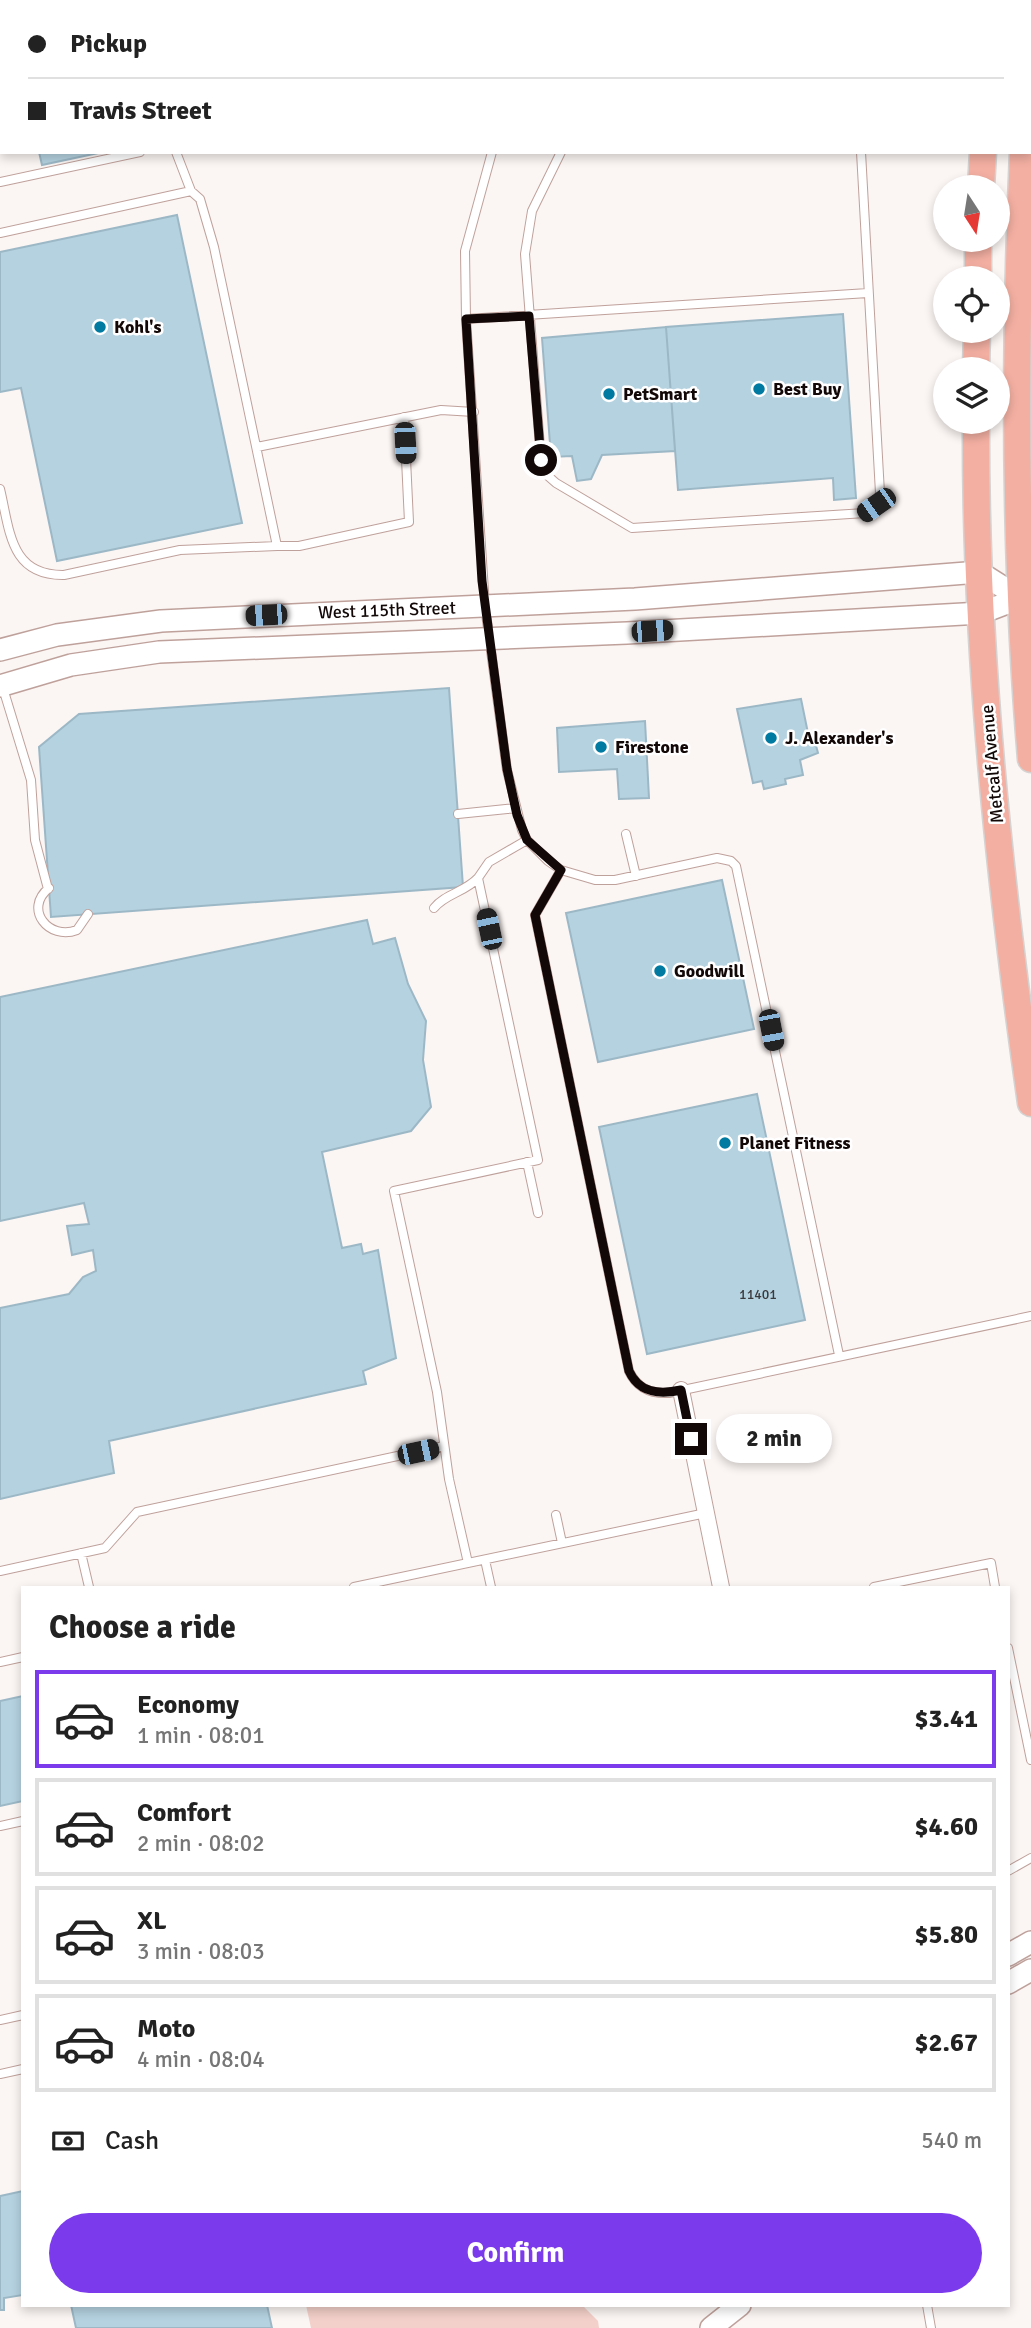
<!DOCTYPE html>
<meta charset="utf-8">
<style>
:root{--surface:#fff;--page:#f2f2f2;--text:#222;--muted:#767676;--line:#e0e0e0;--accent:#7c3aed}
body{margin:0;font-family:Signika,sans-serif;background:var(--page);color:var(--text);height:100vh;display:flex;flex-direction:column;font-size:26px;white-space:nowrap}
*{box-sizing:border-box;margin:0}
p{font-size:23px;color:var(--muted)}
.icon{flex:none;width:38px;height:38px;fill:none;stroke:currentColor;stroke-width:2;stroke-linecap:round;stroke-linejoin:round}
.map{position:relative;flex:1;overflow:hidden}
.side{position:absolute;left:21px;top:1586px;width:989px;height:721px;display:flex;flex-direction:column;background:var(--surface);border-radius:0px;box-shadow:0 4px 10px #0003}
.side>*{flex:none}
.banner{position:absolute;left:0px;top:0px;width:1032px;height:154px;box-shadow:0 4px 10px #0003;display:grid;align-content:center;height:154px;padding:0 28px;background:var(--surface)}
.needle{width:46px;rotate:168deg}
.fabs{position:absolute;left:933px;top:175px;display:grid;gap:14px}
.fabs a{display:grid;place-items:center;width:77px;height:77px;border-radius:50%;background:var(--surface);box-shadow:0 4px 10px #0003;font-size:35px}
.end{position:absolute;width:32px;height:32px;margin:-16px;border:9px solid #120807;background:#fff;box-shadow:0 0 0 4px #fff}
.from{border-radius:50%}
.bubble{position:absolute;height:49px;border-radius:24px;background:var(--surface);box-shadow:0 4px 10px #0003;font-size:23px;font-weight:700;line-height:49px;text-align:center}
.car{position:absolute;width:21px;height:42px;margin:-21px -10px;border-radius:9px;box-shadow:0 0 5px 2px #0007;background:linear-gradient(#222 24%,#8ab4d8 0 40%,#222 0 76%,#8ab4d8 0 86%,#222 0)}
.banner b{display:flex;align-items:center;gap:24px;height:66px;font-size:26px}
.banner b+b{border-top:2px solid var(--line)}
.banner i{width:18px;height:18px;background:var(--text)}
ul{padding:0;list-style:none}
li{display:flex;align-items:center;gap:21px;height:98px;margin:0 14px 10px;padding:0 14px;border:4px solid var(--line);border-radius:0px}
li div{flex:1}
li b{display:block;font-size:26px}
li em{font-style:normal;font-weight:700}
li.selected{border-color:var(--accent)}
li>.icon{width:63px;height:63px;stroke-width:1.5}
h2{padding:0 28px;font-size:32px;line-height:84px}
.pay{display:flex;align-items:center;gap:18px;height:77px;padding:0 28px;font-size:26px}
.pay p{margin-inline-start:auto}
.cta{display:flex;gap:14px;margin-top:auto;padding:14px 28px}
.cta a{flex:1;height:80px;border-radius:42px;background:var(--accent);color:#fff;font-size:28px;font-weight:700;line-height:80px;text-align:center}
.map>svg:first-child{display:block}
.green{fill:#f3d0c9}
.building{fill:#b5d2e0;stroke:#9cb8c6;stroke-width:2}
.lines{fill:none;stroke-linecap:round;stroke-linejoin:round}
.service-casing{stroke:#bfa19b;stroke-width:10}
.minor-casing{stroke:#bfa19b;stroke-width:18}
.tertiary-casing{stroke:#bfa19b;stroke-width:24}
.primary-casing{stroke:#d4d3d2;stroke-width:29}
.service{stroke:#fff;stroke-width:8}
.minor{stroke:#fff;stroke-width:16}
.tertiary{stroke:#fff;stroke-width:21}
.primary{stroke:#f3afa2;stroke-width:26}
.route{stroke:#120807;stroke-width:9}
.poi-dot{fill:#007aa1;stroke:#fff;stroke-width:2.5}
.labels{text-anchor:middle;stroke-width:5;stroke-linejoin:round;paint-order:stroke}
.number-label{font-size:14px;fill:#3b3a3d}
.poi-label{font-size:18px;font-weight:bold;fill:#120807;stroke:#fff;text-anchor:start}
.street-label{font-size:18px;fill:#120807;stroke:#fff}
</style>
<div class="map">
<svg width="1031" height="2328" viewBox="0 0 1031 2328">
<rect width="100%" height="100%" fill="#fbf5f3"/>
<path class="green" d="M306,2305H582L598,2321L599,2328H311Z"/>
<path class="building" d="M0,0H126V2H2L0,93Z
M39,152H103L42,165Z
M177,215L242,523L57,561L21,388L0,392V252Z
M843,314L856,498L834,500L833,478L678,490L666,327Z
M666,327L675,451L602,455L591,479L577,481L572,456L551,457L542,338Z
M449,688L463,887L51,917L39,747L79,714Z
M801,699L810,743L815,742L818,753L800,760L803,775L785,779L786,784L764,789L762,781L753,783L737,709Z
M645,721L649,798L619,799L617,769L559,772L557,728Z
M722,880L754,1029L598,1062L566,913Z
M367,920L373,944L395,938L408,984L426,1021L423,1060L431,1107L411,1131L322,1152L342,1248L361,1244L363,1254L378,1250L396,1358L363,1371L366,1384L109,1441L114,1473L0,1499V1308L69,1294L83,1277L96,1271L93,1250L72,1255L67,1226L89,1224L84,1203L0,1221V997Z
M757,1094L805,1320L647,1354L599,1127Z
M23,1696V1801L0,1806V1701Z
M23,2191V2295L4,2298V2310H0V2196Z
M71,2305H267L272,2328H76Z"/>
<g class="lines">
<g class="service-casing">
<path id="service" d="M143,0L144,2
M661,0L666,2
M345,2L353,0
M604,2L605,0
M745,2L782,0
M858,2V0
M492,152L465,251L466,319L485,606L507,770L522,830L527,840L548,861L561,870L595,880H615L717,858L731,861L736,866L839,1355
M561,152L532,211L525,254L541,460L548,476L556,483L632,528L865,513L876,505L880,493L861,152
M0,182L140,152
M0,233L191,191
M466,319L868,293
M257,447L441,410L474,412
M0,489C10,531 10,576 64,575L180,550L277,546L214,247L200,199L191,191L176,152
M277,546H299L409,522L404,417
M2,685L31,780L35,840L48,889
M458,814L516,808
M626,834L636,876
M561,870L535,915L629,1371C637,1388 650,1394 669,1393L1031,1316
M49,888C23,909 49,941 77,930L88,914
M434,908C445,894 465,892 478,878
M527,1162L538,1213
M556,1515L562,1543
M81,1553L89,1587
M485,1560L491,1587
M468,1563L449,1479L437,1392L394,1191L538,1160L478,878L489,862L527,840
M0,1571L105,1548L137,1512L444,1446
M354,1587L706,1513
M874,1587L991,1563L995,1587
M1008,1648L1031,1760
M0,1662L23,1657
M0,1826L23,1821
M1008,1871L1031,1858
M0,2020L23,2015
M0,2074L23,2069
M927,2305L931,2328"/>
</g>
<g class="minor-casing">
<path id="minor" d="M681,1390L721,1587"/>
</g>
<g class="tertiary-casing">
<path id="tertiary" d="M0,650L57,635L161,621L635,599L979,572L1020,598
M0,686L71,665L159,652L627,633L981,613L1020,598
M1008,1955L1031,1942
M1008,1983L1031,1970
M711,2328L740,2305"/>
</g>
<g class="primary-casing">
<path id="primary" d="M992,2V0
M1031,33V30
M1031,83V84
M1023,152C1014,355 1014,557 1031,759
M981,187L983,152
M978,278V240
M976,369L977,331
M976,422C975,650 999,878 1031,1103"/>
</g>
<use href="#service" class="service"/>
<use href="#minor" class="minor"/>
<use href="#tertiary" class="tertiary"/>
<use href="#primary" class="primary"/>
</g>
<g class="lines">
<path class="route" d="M541,460L529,316L466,319L482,581L507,769L517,815L527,840L561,870L535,915L629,1371C639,1393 659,1395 681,1390L691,1439"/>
</g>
<g class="poi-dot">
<circle cx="100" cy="327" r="7"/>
<circle cx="759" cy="389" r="7"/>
<circle cx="609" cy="394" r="7"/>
<circle cx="771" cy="738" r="7"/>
<circle cx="601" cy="747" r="7"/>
<circle cx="660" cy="971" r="7"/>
<circle cx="725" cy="1143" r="7"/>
</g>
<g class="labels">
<g class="number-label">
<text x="758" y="1299">11401</text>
</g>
<g class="poi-label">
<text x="114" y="333">Kohl's</text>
<text x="773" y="395">Best Buy</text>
<text x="623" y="400">PetSmart</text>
<text x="785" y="744">J. Alexander's</text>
<text x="615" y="753">Firestone</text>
<text x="674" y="977">Goodwill</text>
<text x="739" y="1149">Planet Fitness</text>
</g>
<g class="street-label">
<text transform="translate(387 610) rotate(-2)" y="6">West 115th Street</text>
<text transform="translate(992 764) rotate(-95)" y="6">Metcalf Avenue</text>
</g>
</g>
</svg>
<div class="fabs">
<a><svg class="needle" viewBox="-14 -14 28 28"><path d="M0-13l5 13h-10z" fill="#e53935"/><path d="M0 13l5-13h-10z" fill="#767676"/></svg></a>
<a><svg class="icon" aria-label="locate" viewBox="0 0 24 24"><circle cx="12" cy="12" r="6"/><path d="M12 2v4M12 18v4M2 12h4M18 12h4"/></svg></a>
<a><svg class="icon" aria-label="layers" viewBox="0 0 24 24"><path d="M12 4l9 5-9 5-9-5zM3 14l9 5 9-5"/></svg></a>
</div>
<i class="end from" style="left:541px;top:460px"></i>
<i class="end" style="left:691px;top:1439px"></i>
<div class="bubble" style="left:716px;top:1414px;width:116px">2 min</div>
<i class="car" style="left:405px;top:443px;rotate:177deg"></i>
<i class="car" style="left:876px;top:505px;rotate:235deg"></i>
<i class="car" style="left:266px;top:615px;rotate:267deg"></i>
<i class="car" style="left:652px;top:631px;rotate:86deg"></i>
<i class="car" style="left:489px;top:929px;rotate:348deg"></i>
<i class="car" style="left:771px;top:1030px;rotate:169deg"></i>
<i class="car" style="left:418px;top:1452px;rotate:78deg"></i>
<div class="banner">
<b><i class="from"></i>Pickup</b>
<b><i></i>Travis Street</b>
</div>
<section class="side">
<h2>Choose a ride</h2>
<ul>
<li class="selected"><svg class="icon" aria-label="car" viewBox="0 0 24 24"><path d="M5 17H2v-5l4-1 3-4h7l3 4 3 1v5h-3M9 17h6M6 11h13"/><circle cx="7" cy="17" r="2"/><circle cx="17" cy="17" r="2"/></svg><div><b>Economy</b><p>1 min · 08:01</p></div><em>$3.41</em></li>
<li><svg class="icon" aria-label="car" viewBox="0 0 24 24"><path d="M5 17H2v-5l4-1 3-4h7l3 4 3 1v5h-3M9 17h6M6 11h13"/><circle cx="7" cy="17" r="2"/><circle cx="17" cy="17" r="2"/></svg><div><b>Comfort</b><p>2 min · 08:02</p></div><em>$4.60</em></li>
<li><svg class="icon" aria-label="car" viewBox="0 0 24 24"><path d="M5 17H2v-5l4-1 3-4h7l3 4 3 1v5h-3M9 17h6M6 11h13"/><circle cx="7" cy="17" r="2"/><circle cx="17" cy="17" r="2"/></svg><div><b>XL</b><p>3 min · 08:03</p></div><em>$5.80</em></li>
<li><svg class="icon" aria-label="car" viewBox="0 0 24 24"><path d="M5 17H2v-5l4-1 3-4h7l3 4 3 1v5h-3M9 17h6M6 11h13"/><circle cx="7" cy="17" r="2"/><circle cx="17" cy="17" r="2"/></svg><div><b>Moto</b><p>4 min · 08:04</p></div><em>$2.67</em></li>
</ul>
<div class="pay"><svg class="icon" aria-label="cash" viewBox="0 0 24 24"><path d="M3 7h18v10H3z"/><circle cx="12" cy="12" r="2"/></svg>Cash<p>540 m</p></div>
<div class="cta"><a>Confirm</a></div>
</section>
</div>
